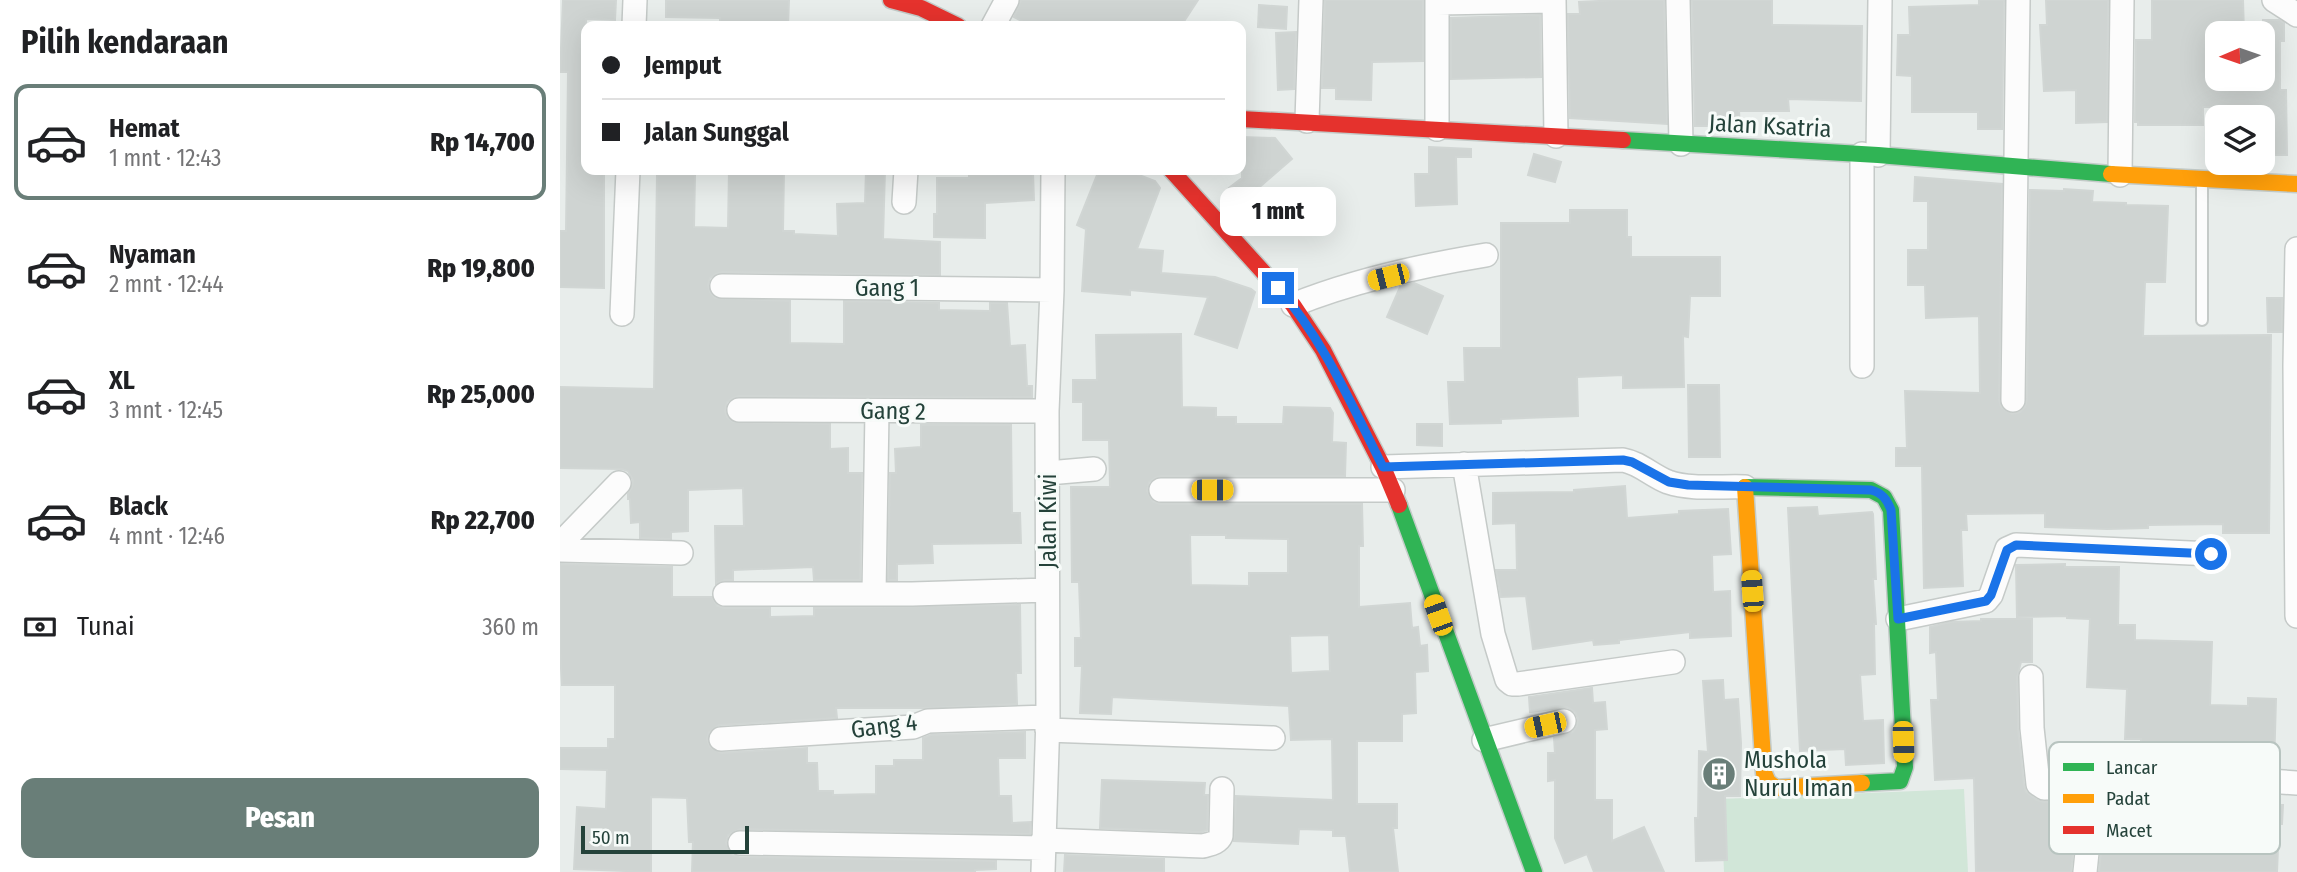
<!DOCTYPE html>
<html lang="id">
<meta charset="utf-8">
<style>
:root{--surface:#fff;--page:#f6f6f6;--text:#202124;--muted:#757577;--line:#e0e0e0;--accent:#697e78}
body{margin:0;font-family:"Fira Sans Condensed",sans-serif;background:var(--page);color:var(--text);height:100vh;display:flex;flex-direction:column;font-size:26px;white-space:nowrap}
*{box-sizing:border-box;margin:0}
p{font-size:23px;color:var(--muted)}
.icon{flex:none;width:38px;height:38px;fill:none;stroke:currentColor;stroke-width:2;stroke-linecap:round;stroke-linejoin:round}
.map{position:relative;flex:1;overflow:hidden}
.side{display:flex;flex-direction:column;background:var(--surface);width:560px}
.side>*{flex:none}
.top-card{position:absolute;left:21px;top:21px;width:665px;height:154px;border-radius:14px;box-shadow:0 7px 28px #0002;display:grid;align-content:center;height:154px;padding:0 21px;background:var(--surface)}
.needle{width:46px;rotate:268deg}
.controls{position:absolute;left:1645px;top:21px;display:grid;gap:14px}
.controls a{display:grid;place-items:center;width:70px;height:70px;border-radius:14px;background:var(--surface);box-shadow:0 7px 28px #0002;font-size:35px}
.scale{position:absolute;left:21px;bottom:18px;width:168px;box-sizing:border-box;padding-left:7px;border:4px solid #24423a;border-top:0;font-size:19px;line-height:24px;white-space:nowrap;color:#24423a;-webkit-text-stroke:5px #f7fbf9;paint-order:stroke}
.end{position:absolute;width:32px;height:32px;margin:-16px;border:9px solid #1a73e8;background:#fff;box-shadow:0 0 0 4px #fff}
.from{border-radius:50%}
.bubble{position:absolute;height:49px;border-radius:14px;background:var(--surface);box-shadow:0 7px 28px #0002;font-size:23px;font-weight:800;line-height:49px;text-align:center}
.car{position:absolute;width:21px;height:42px;margin:-21px -10px;border-radius:9px;box-shadow:0 0 5px 2px #0007;background:linear-gradient(#f5c518 24%,#345 0 40%,#f5c518 0 76%,#345 0 86%,#f5c518 0)}
.top-card b{display:flex;align-items:center;gap:24px;height:66px;font-size:26px}
.top-card b+b{border-top:2px solid var(--line)}
.top-card i{width:18px;height:18px;background:var(--text)}
ul{padding:0;list-style:none}
li{display:flex;align-items:center;gap:21px;height:116px;margin:0 14px 10px;padding:0 7px;border:4px solid transparent;border-radius:14px}
li div{flex:1}
li b{display:block;font-size:26px}
li em{font-style:normal;font-weight:800}
li.on{border-color:var(--accent)}
li>.icon{width:63px;height:63px;stroke-width:1.5}
h2{padding:0 21px;font-size:32px;line-height:84px}
.pay{display:flex;align-items:center;gap:18px;height:77px;padding:0 21px;font-size:26px}
.pay p{margin-inline-start:auto}
.primary-button{display:flex;gap:14px;margin-top:auto;padding:14px 21px}
.primary-button a{flex:1;height:80px;border-radius:14px;background:var(--accent);color:#fff;font-size:28px;font-weight:800;line-height:80px;text-align:center}
main{display:flex;flex:1;min-height:0}
.map>svg:first-child{display:block}
.green{fill:#d1e6d8}
.building{fill:#cfd4d2;stroke:#d1d6d4;stroke-width:2;fill-rule:evenodd}
.lines{fill:none;stroke-linecap:round;stroke-linejoin:round}
.lane-casing{stroke:#c5cac8;stroke-width:14}
.street-casing{stroke:#c5cac8;stroke-width:26}
.fast-casing{stroke:#c3cbc8;stroke-width:19}
.slow-casing{stroke:#c3cbc8;stroke-width:19}
.jam-casing{stroke:#c3cbc8;stroke-width:19}
.lane{stroke:#fcfcfc;stroke-width:10}
.street{stroke:#fcfcfc;stroke-width:23}
.fast{stroke:#30b455;stroke-width:16}
.slow{stroke:#ff9f0a;stroke-width:16}
.jam{stroke:#e5322d;stroke-width:16}
.route{stroke:#1a73e8;stroke-width:9}
.labels{text-anchor:middle;stroke-width:6;stroke-linejoin:round;paint-order:stroke}
.street-label{font-size:24px;fill:#24423a;stroke:#f7fbf9}
.poi-label{font-size:24px;fill:#24423a;stroke:#f7fbf9;text-anchor:start}
.key{fill:#f7fbf9;stroke:#b8c4c0;stroke-width:2}
.key-label{font-size:19px;fill:#24423a}
</style>
<main>
<section class="side">
<h2>Pilih kendaraan</h2>
<ul>
<li class="on"><svg class="icon" aria-label="car" viewBox="0 0 24 24"><path d="M5 17H2v-5l4-1 3-4h7l3 4 3 1v5h-3M9 17h6M6 11h13"/><circle cx="7" cy="17" r="2"/><circle cx="17" cy="17" r="2"/></svg><div><b>Hemat</b><p>1 mnt · 12:43</p></div><em>Rp 14,700</em></li>
<li><svg class="icon" aria-label="car" viewBox="0 0 24 24"><path d="M5 17H2v-5l4-1 3-4h7l3 4 3 1v5h-3M9 17h6M6 11h13"/><circle cx="7" cy="17" r="2"/><circle cx="17" cy="17" r="2"/></svg><div><b>Nyaman</b><p>2 mnt · 12:44</p></div><em>Rp 19,800</em></li>
<li><svg class="icon" aria-label="car" viewBox="0 0 24 24"><path d="M5 17H2v-5l4-1 3-4h7l3 4 3 1v5h-3M9 17h6M6 11h13"/><circle cx="7" cy="17" r="2"/><circle cx="17" cy="17" r="2"/></svg><div><b>XL</b><p>3 mnt · 12:45</p></div><em>Rp 25,000</em></li>
<li><svg class="icon" aria-label="car" viewBox="0 0 24 24"><path d="M5 17H2v-5l4-1 3-4h7l3 4 3 1v5h-3M9 17h6M6 11h13"/><circle cx="7" cy="17" r="2"/><circle cx="17" cy="17" r="2"/></svg><div><b>Black</b><p>4 mnt · 12:46</p></div><em>Rp 22,700</em></li>
</ul>
<div class="pay"><svg class="icon" aria-label="cash" viewBox="0 0 24 24"><path d="M3 7h18v10H3z"/><circle cx="12" cy="12" r="2"/></svg>Tunai<p>360 m</p></div>
<div class="primary-button"><a>Pesan</a></div>
</section>
<div class="map">
<svg width="1737" height="872" viewBox="0 0 1737 872">
<rect width="100%" height="100%" fill="#e8edeb"/>
<path class="green" d="M1404,789L1408,872H1164L1161,799Z"/>
<path class="building" d="M3,0H56L55,20L26,19V170H44V288L0,287V231H6L7,155L8,72H0Z
M106,0H229L228,26H160V18L106,17Z
M461,0H638L621,26H471L454,17Z
M765,0H863V61L812,62L811,100L776,99V88H762Z
M1059,0H1104L1107,124L1010,118L1008,14H1020L1019,2Z
M1132,0H1212V25L1302,26L1301,101L1228,99L1229,111H1179L1180,126H1135Z
M1419,0H1444L1442,129H1418V112H1352V76L1337,75L1338,35H1350L1349,7L1419,5Z
M1486,0H1548L1547,122L1516,123V90L1484,91L1480,25H1487Z
M1592,0H1683L1684,33H1657V79H1703V20H1719L1724,23V41H1720V90H1726L1727,155H1703V117H1682V107H1643V125H1578V122H1575L1576,40H1592Z
M699,5L727,7L726,29L698,27Z
M980,15L981,77L891,79V18Z
M736,32L734,89L718,90L716,33Z
M681,137L715,138L732,159L681,203L669,188L682,178Z
M869,147L911,149V157H896L897,204L856,206L855,174H869Z
M974,154L1001,162L995,182L968,175Z
M169,170H224L223,231H234V234L278,236L277,204L305,203L306,170H325L323,239L380,242V275L162,272L156,274L150,278L148,285L150,292L155,298L230,301V343L284,344V301L379,303V310L430,311V303H447L450,346L465,345L467,386H472V397L179,396L173,398L167,402L165,411L167,417L173,422L270,424V449L288,448V473H302L300,580H254L253,567L173,570V580H164L156,584L155,526H184L183,488L128,490V531L111,532V539L80,538V522L71,523L70,499H68V494L72,487L73,480L68,471L62,469L0,468V387L94,389L97,175H135L134,227L168,228Z
M539,170H566L595,181L600,188L577,249L603,251L601,273L655,277L691,289L695,292L677,348L635,334L648,297L570,290V295L522,291L526,229L517,225Z
M473,173L474,200L425,203V238L374,237V214H377V178H409V176Z
M1355,177L1442,184L1439,400L1441,407L1452,414L1460,412L1465,407L1467,400L1470,190L1504,191V189L1533,191L1532,202L1566,203V205L1608,206L1605,282H1585L1583,336L1711,335L1709,533H1663V524L1588,525V528L1547,529L1485,527V513L1406,514L1407,530H1401L1403,586L1364,588L1362,466H1336V448H1347L1345,391L1420,393L1419,316L1366,318L1365,285H1348V250H1368V201H1354Z
M1010,210H1067V237H1071V257H1160V296H1130L1128,337L1123,336L1124,387L1063,388V375L1017,377L1018,416L941,419V423L890,424L888,382H905L904,348H941V223H1010Z
M854,283L883,296L867,334L827,317L840,287Z
M1707,298H1722V332H1708Z
M621,334L622,407L656,408V417H676V424H723L724,407L770,408L773,413L772,442L786,443L785,476H601L595,478L589,482L587,491L593,502L601,504H802L803,546H799V607L850,603L852,628L858,627L860,646L867,645L868,671L855,672L856,713L842,714V741H797V804H837V828H833L838,872H790L786,836H773V830L739,829L738,844L674,841L676,796L773,800L772,739L731,740L729,706L552,697L551,714L520,713L522,666H515V638H521L519,582H512L511,487H550L549,440H523V402H513V380H537L536,335ZM630,535H666V538L728,539V573H689V586L631,585ZM769,635L770,671L731,673L730,636Z
M1128,385H1159L1160,457H1129Z
M857,424H882V446L857,445Z
M361,425H451L452,513H460L461,543L372,544L373,563L337,564V580H328L330,473H336L335,449L361,447Z
M1065,486L1067,518L1119,514V511L1168,509L1171,554L1152,555L1153,592L1170,591L1171,636L1130,638V632L1059,640V643L1034,645L1033,640L973,649L966,596L941,597L936,570H957L956,523L933,524V493L1014,492V490Z
M1257,507L1258,516L1312,512L1313,514L1316,579H1313L1316,624H1314L1315,674L1300,675L1303,721L1323,720L1324,763L1286,765L1285,749L1240,751L1228,508Z
M0,564L112,567V597H152L157,606L165,608H210V617L254,616V608L460,605L461,673H456L457,704L363,708H276L277,718L159,725L149,732L147,739L150,747L161,753L247,748V763H257L258,791H273V795L316,794V766H334V760H363V738L371,735L465,732V758H438L439,796H451L452,823L471,822L470,834L180,829L168,835L166,843L172,855L179,857L436,861V869L415,870V872H132L133,842H129L127,798L91,797V872L14,869L17,807L46,809L47,770L0,769V748H48V739H55V685H2L0,652Z
M1505,564V567H1559L1558,625H1575V640L1652,642L1650,705L1688,706V698L1716,699L1714,767L1679,765V761L1643,760V762L1581,758V739H1565L1567,689L1527,687L1530,619L1507,618V616L1457,617L1456,565Z
M1421,619H1472V662H1461L1457,677L1458,729L1464,785L1466,792L1477,800L1484,802L1518,801L1511,872H1416L1414,778L1375,780L1371,700H1378L1376,652L1370,653V627L1391,622L1421,621Z
M1163,680L1164,700L1178,699L1181,743L1180,796H1165L1167,860L1136,861L1135,818H1138L1139,751L1148,752L1143,681Z
M1032,688L1033,703L1045,702L1047,729L1035,730V800H1052V841L1084,827L1104,872H1034L1027,854L1005,863L995,838V780L988,781V753H995L994,738L1013,732L1017,726L1018,718L1015,712L1007,707L970,712L969,697Z
M1540,777L1550,778L1555,783L1569,786L1568,837L1611,839L1612,825H1622L1623,789L1642,791V803L1679,804V793L1714,795V805H1723L1722,824H1719L1717,872H1539L1547,795Z
M542,780L645,783L644,795H648L647,830L641,832L540,828Z
M505,855L604,859V872H504Z"/>
<g class="lines">
<g class="lane-casing">
<path id="lane" d="M1642,181V320"/>
</g>
<g class="street-casing">
<path id="street" d="M877,0V129
M994,0L996,136
M1118,0L1121,144
M1714,0L1737,15
M877,3L994,1
M74,26L75,0
M433,26L447,0
M747,121L751,0
M1302,154V366
M1318,155L1320,0
M1560,175L1562,0
M344,202L346,170
M1737,249L1735,366L1737,616
M162,286L492,290
M733,305C790,282 865,265 926,255
M62,314L68,170
M1453,400L1458,0
M179,410L487,411
M904,464L933,634L947,680L952,684H958L1113,662
M823,467L1063,460C1080,463 1092,476 1108,482C1131,490 1161,486 1185,487
M488,473L534,469
M601,490H833
M0,544L59,483
M0,550L121,553
M314,593L317,411
M165,594H352L487,590
M1338,619L1426,601L1431,595L1447,549L1456,545L1652,554
M1471,677L1472,728L1478,784L1484,788L1528,787L1533,794L1525,872
M487,730L713,738
M161,739L353,727L368,721L488,717
M924,740L1004,721
M1562,771L1737,783
M483,840L643,846C650,844 658,843 661,836L662,789
M180,843L483,848
M483,872L488,717L487,411L492,290L493,170"/>
</g>
<g class="fast-casing">
<path id="fast" d="M1063,140L1318,155L1551,174
M1185,487L1311,490L1324,497L1331,510L1345,767L1340,781L1302,783
M839,505L974,872"/>
</g>
<g class="slow-casing">
<path id="slow" d="M1551,174L1737,184
M1185,487L1204,773L1208,782L1216,788L1302,783"/>
</g>
<g class="jam-casing">
<path id="jam" d="M331,0L361,8L398,26
M681,119L1063,140
M611,170L733,305L763,350L823,467L839,505"/>
</g>
<use href="#lane" class="lane"/>
<use href="#street" class="street"/>
<use href="#fast" class="fast"/>
<use href="#slow" class="slow"/>
<use href="#jam" class="jam"/>
</g>
<g class="lines">
<path class="route" d="M718,288C764,340 792,406 823,467L1063,460L1072,462L1109,482L1128,485L1311,490C1322,493 1327,499 1331,510L1338,619L1426,601L1431,595L1447,550L1456,545L1651,554"/>
</g>
<defs>
<g id="building-disc" transform="scale(1.75)"><circle r="9.5" fill="#697e78" stroke="#f7fbf9"/><path d="M-4-6H4V6H1V3H-1V6H-4ZM-2.5-4.3h1.7v1.8h-1.7ZM.8-4.3h1.7v1.8H.8ZM-2.5-1h1.7V.8h-1.7ZM.8-1h1.7V.8H.8Z" fill="#fff"/></g>
</defs>
<g fill-rule="evenodd">
<use href="#building-disc" x="1159" y="774"/>
</g>
<g class="labels">
<g class="street-label">
<text transform="translate(1210 126) rotate(3)" y="8">Jalan Ksatria</text>
<text x="327" y="296">Gang 1</text>
<text transform="translate(333 411) rotate(1)" y="8">Gang 2</text>
<text transform="translate(488 521) rotate(-90)" y="8">Jalan Kiwi</text>
<text transform="translate(324 726) rotate(-7)" y="8">Gang 4</text>
</g>
<g class="poi-label">
<text x="1184" y="768">Mushola<tspan x="1184" dy="28">Nurul Iman</tspan></text>
</g>
</g>
<rect x="1489" y="742" width="231" height="112" rx="10" class="key"/>
<rect x="1503" y="763" width="31" height="8" fill="#30b455"/>
<rect x="1503" y="794" width="31" height="9" fill="#ff9f0a"/>
<rect x="1503" y="826" width="31" height="8" fill="#e5322d"/>
<g class="key-label">
<text x="1546" y="774">Lancar</text>
<text x="1546" y="805">Padat</text>
<text x="1546" y="837">Macet</text>
</g>
</svg>
<div class="controls">
<a><svg class="needle" viewBox="-14 -14 28 28"><path d="M0-13l5 13h-10z" fill="#e53935"/><path d="M0 13l5-13h-10z" fill="#757577"/></svg></a>
<a><svg class="icon" aria-label="layers" viewBox="0 0 24 24"><path d="M12 4l9 5-9 5-9-5zM3 14l9 5 9-5"/></svg></a>
</div>
<div class="scale">50 m</div>
<i class="end from" style="left:1651px;top:554px"></i>
<i class="end" style="left:718px;top:288px"></i>
<div class="bubble" style="left:660px;top:187px;width:116px">1 mnt</div>
<i class="car" style="left:828px;top:277px;rotate:256deg"></i>
<i class="car" style="left:652px;top:490px;rotate:90deg"></i>
<i class="car" style="left:1192px;top:591px;rotate:356deg"></i>
<i class="car" style="left:878px;top:615px;rotate:340deg"></i>
<i class="car" style="left:985px;top:725px;rotate:258deg"></i>
<i class="car" style="left:1343px;top:742px;rotate:178deg"></i>
<div class="top-card">
<b><i class="from"></i>Jemput</b>
<b><i></i>Jalan Sunggal</b>
</div>
</div>
</main>
